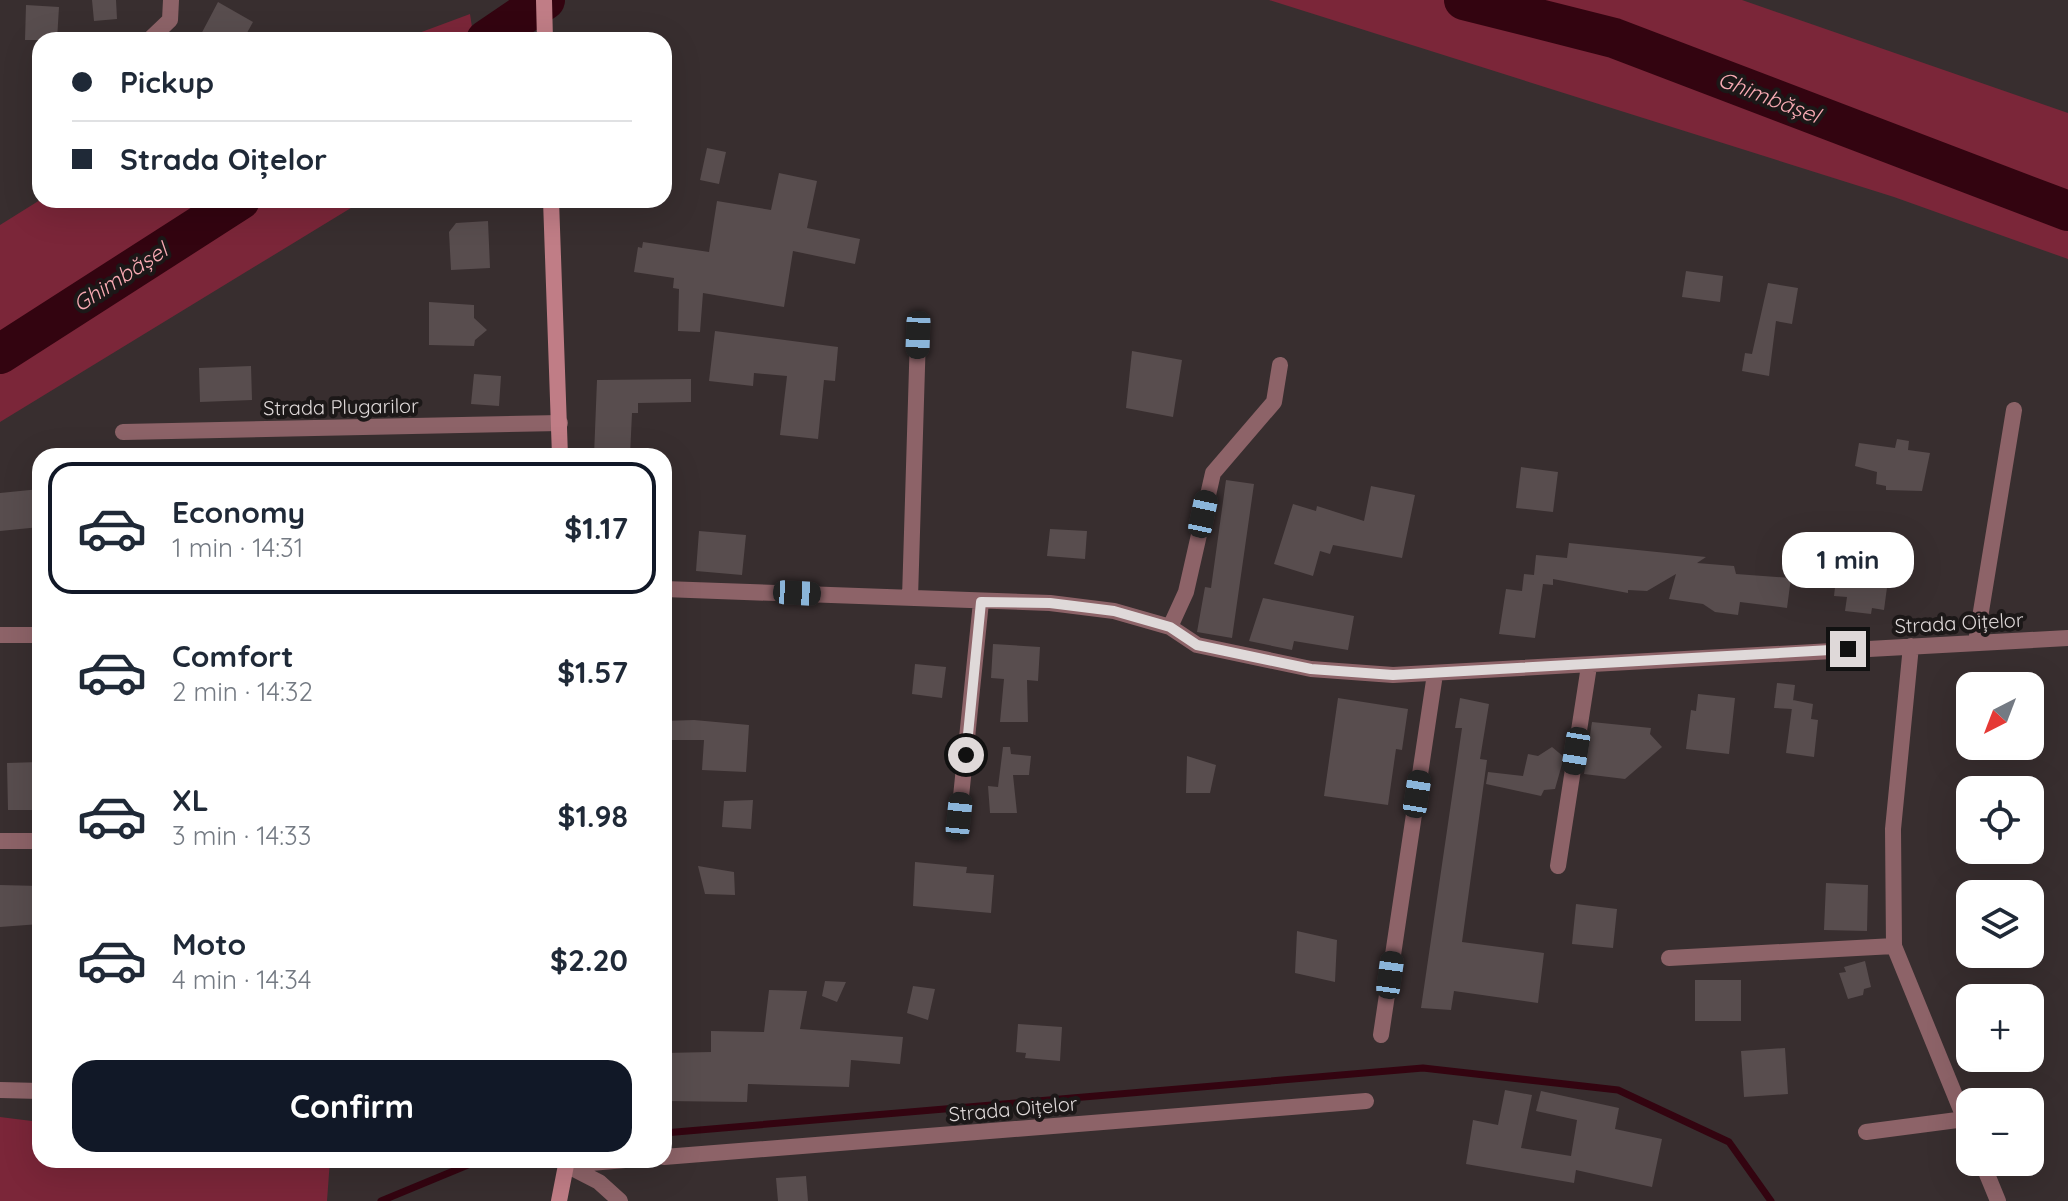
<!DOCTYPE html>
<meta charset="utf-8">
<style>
:root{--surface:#fff;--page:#f2f2f3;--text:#1f2937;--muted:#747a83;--line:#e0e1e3;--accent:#111827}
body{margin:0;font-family:Quicksand,sans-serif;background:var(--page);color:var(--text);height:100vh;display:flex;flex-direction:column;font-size:30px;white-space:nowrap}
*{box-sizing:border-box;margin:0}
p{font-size:26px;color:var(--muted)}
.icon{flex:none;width:44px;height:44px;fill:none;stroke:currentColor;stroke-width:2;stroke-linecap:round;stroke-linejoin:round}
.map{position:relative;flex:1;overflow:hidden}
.drawer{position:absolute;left:32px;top:448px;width:640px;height:720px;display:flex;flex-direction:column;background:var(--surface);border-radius:24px;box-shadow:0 8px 32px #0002}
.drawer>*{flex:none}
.guide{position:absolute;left:32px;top:32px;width:640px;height:176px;border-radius:24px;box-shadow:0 8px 32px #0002;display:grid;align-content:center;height:176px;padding:0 40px;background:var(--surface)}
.needle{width:52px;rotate:222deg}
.tools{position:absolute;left:1956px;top:672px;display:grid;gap:16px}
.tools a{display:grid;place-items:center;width:88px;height:88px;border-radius:16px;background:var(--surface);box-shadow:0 8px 32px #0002;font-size:40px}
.end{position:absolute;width:36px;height:36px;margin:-18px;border:10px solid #dfd9d9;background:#111;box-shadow:0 0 0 4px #111}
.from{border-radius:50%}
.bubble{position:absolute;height:56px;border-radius:24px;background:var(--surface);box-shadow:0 8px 32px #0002;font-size:26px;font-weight:700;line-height:56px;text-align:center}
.car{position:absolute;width:24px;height:48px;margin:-24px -12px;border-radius:10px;box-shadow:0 0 6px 2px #0007;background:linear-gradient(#222 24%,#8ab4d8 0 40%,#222 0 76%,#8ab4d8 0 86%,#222 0)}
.guide b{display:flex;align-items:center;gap:28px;height:76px;font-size:30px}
.guide b+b{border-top:2px solid var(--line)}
.guide i{width:20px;height:20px;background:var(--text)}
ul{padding:14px 0 0;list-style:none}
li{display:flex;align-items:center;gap:24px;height:132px;margin:0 16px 12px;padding:0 24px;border:4px solid transparent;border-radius:24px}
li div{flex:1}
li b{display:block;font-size:30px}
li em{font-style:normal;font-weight:700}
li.selected{border-color:var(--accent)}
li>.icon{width:72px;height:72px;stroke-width:1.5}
.button{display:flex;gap:16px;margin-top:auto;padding:16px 40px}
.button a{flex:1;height:92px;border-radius:24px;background:var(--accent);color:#fff;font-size:32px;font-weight:700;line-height:92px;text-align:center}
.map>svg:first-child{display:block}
.green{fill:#7b2639}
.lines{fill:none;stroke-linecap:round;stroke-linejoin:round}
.stream{stroke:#330410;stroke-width:7}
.river{stroke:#330410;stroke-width:40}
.building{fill:#584d4e}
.street{stroke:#8d6368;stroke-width:16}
.secondary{stroke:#c07d86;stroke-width:16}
.route{stroke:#dfd9d9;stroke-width:10}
.labels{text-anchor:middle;stroke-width:8;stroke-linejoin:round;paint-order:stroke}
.street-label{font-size:20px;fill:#dfd9d9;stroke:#1c1818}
.water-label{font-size:22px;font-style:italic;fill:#f8aab3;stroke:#1c1818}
</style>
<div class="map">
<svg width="2068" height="1201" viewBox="0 0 2068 1201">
<rect width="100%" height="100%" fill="#382e2f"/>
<path class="green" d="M1269,0H1742L2068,113V259L1894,197Z
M470,14L474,40H400Z
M40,200H364L0,422V225Z
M0,1117L40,1122V1160H330L327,1201H0Z"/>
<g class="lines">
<path class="stream" d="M664,1133L1423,1068L1618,1090L1729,1142L1771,1201
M381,1201L480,1160"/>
<path class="river" d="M1464,0L1614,38L2068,211
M486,40L545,0
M0,354L240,200"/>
</g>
<path class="building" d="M92,0H116L117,19L94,21Z
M218,2L253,22L243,40H198Z
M26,5L59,7L57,40H25Z
M707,148L726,152L719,184L700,180Z
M779,173L817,181L807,228L860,239L855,264L793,251L784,307L703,293L700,332L678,331L679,289L673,288L674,278L634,272L638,247L642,248L643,242L709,252L717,201L771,210Z
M488,221L490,268L451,270L449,232L456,223Z
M1686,271L1723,276L1720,302L1682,297Z
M1768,283L1798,288L1792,324L1776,321L1769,376L1742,371L1745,353L1752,354Z
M429,302L474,305V318L487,330L475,340L474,346L429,345Z
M715,331L838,347L835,381L824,380L818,439L780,435L787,376L754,373L753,386L709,381Z
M1132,351L1182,360L1173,417L1126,408Z
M251,366L252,400L200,402L199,368Z
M474,374L501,376L499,406L471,404Z
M691,379V402L638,403V413H632L630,456H594L597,380Z
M1897,439L1909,441L1908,450L1930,453L1922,491L1886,490V486L1876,484L1877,472L1855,466L1859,443L1895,448Z
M1521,467L1558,472L1553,512L1516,508Z
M1226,480L1254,484L1232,638L1197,632L1205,587L1211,588Z
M1371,486L1415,495L1402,558L1333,545L1330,554L1320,551L1313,576L1274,564L1293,504L1316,511L1317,506L1364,521Z
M40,489V527L0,531V493Z
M1050,529L1087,531L1085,559L1047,556Z
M699,531L746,535L742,575L696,571Z
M1569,543L1706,557L1697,563L1734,566L1736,574L1791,578L1787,608L1740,602L1738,615L1715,612L1703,604L1669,599L1676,574L1647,591L1628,590V593L1553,579V585L1543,584L1535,638L1499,634L1506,589L1522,591L1524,574L1534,575L1536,555L1567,558Z
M1851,568L1873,571V578L1888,580L1884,610L1872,608L1871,614L1845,611L1847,597L1834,596L1837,570L1851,571Z
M1263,598L1354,616L1348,650L1294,641L1292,650L1249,641Z
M993,644L1040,647L1038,681L1027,680L1028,722H1000L1004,679L991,678Z
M915,664L946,667L942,698L912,694Z
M1777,683L1795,685L1792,709L1774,708Z
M1698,694L1735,698L1729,754L1686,749L1691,710L1696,711Z
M1338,698L1408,709L1402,750L1396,749L1388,805L1324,796Z
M1460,698L1489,704L1480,759L1487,760L1462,942L1544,953L1538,1003L1454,991L1451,1010L1421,1008L1462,728H1455Z
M1793,700L1813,704L1811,719L1818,720L1814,757L1786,753Z
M694,720L749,725L746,772L702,770L704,740H664V721Z
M1592,722L1651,728L1650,734L1662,747L1625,779L1584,774Z
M1003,747H1010L1011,754L1031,756L1029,775H1013L1017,813H990L988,786L998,787Z
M1552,747L1564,757L1555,789L1544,790L1541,796L1486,784L1488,772L1523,776L1528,754L1538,756Z
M1187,756L1216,765L1210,793H1186Z
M40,762V810H8L7,763Z
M753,800L751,829L722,827L724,801Z
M915,862L967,867L966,873L994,875L991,913L913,906Z
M698,866L734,872L735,895L705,894Z
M1826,883L1868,885L1867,931L1824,930Z
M0,885L40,886V924L0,927Z
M1576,904L1617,909L1613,948L1572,944Z
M1297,931L1337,940L1335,982L1295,973Z
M1865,961L1871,987L1864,989L1863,995L1848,999L1839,973L1846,972L1844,967Z
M1695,980H1741V1021H1695Z
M825,981L846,982L837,1002L822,996Z
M913,986L935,989L928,1020L907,1013Z
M769,990L807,991L800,1029L903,1037L900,1064L851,1060L849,1087L748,1084L747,1102L664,1101V1053L711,1052V1031L764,1032Z
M1018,1024L1062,1027L1060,1061L1025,1058L1026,1053L1016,1052Z
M1785,1048L1788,1094L1744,1097L1741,1051Z
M1505,1090L1532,1095L1521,1148L1571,1156L1577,1120L1536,1111L1541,1091L1619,1108L1615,1129L1662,1139L1652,1187L1576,1170L1574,1183L1466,1164L1473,1120L1498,1125Z
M806,1176L808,1201H778L776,1178Z"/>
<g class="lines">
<path class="street" d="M149,40L170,20L171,0
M123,432L560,423
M664,589L1050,603L1114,611L1170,627L1197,645L1311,669L1393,675L2068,638
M910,598L918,335
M1170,627L1186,592L1213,473L1274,402L1280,365
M0,635H40
M1976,642L2014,410
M1911,646L1893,829L1894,946L1970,1132
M959,816L981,602
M0,841H40
M1558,866L1589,666
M1669,958L1894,946
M1381,1035L1435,674
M0,1090L40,1091
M1866,1132L1965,1119
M664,1157L1366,1101
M1982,1162L1998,1201
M566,1165L599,1182L620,1201
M568,1165L625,1160"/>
<path class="secondary" d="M544,0L545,40
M551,200L560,456
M559,1201L567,1160"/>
</g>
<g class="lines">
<path class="route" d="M966,755L981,602L1050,603L1114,611L1170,627L1197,645L1311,669L1393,675L1848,649"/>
</g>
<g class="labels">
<g class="street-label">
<text transform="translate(341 407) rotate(-1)" y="7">Strada Plugarilor</text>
<text transform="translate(1959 623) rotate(-3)" y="7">Strada Oițelor</text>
<text transform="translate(1013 1109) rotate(-5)" y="7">Strada Oițelor</text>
</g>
<g class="water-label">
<text transform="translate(1769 97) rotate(21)" y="8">Ghimbășel</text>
<text transform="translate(120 277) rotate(-33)" y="8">Ghimbășel</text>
</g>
</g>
</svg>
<div class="tools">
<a><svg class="needle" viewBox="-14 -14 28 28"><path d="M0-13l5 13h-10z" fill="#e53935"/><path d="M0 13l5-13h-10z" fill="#747a83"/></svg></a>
<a><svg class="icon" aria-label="locate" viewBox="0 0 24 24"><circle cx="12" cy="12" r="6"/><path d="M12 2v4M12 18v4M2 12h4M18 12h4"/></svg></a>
<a><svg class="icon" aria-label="layers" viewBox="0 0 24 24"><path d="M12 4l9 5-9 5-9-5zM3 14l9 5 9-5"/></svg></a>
<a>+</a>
<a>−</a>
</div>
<i class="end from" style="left:966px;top:755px"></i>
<i class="end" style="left:1848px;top:649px"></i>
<div class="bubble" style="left:1782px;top:532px;width:132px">1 min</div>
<i class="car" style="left:918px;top:335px;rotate:182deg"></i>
<i class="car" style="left:1203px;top:514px;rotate:12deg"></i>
<i class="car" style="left:797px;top:593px;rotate:93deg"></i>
<i class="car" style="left:1576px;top:751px;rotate:189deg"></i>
<i class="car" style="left:1417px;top:794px;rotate:9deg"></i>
<i class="car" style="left:959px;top:816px;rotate:6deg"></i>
<i class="car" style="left:1390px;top:975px;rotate:8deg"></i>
<div class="guide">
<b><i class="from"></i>Pickup</b>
<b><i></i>Strada Oițelor</b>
</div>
<section class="drawer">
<ul>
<li class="selected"><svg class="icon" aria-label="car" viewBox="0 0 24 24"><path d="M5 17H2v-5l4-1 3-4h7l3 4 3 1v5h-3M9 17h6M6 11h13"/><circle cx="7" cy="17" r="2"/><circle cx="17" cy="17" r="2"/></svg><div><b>Economy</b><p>1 min · 14:31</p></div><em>$1.17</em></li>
<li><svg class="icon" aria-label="car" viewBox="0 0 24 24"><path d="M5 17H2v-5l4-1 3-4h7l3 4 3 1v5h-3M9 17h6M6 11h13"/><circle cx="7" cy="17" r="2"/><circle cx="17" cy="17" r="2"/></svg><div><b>Comfort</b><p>2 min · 14:32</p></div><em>$1.57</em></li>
<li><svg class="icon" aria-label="car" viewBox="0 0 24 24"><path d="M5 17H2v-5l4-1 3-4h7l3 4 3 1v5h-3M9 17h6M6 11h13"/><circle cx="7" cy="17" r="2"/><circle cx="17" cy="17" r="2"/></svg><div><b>XL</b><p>3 min · 14:33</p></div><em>$1.98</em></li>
<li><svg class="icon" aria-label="car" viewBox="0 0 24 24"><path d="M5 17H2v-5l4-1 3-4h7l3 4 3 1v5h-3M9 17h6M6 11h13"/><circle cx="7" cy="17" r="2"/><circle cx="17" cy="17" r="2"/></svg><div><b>Moto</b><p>4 min · 14:34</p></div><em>$2.20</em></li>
</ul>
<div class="button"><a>Confirm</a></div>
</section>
</div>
